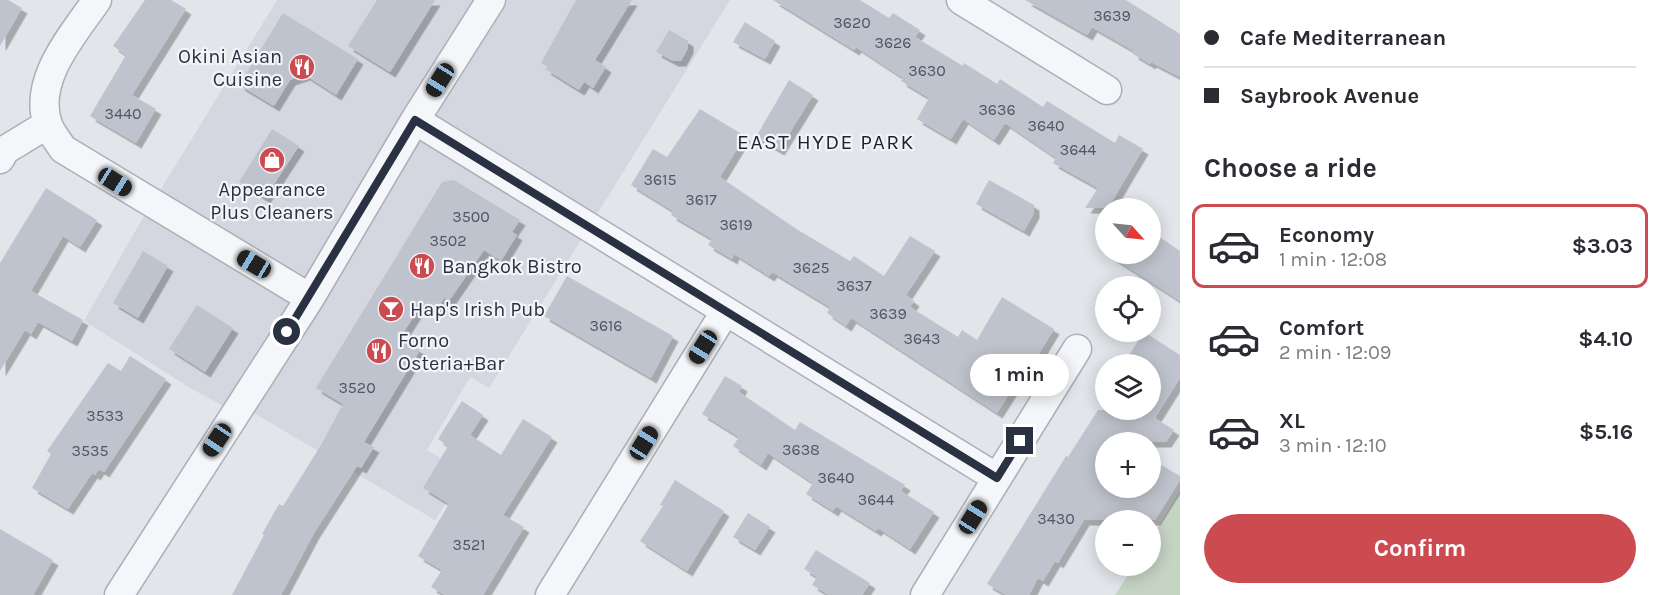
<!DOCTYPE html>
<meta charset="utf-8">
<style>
:root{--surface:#fff;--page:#f7f7f7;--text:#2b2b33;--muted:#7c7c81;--line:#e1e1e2;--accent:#cc4b51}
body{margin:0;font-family:Karla,sans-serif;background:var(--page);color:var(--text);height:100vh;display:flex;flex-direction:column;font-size:22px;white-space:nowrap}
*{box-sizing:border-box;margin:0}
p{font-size:20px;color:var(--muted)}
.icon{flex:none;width:33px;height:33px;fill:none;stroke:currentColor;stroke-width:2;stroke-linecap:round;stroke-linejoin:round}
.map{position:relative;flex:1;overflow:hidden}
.side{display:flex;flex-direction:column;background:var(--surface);width:480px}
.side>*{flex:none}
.hud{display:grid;align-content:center;height:132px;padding:0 24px;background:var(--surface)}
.needle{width:39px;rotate:117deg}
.tools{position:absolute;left:1095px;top:198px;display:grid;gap:12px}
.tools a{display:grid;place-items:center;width:66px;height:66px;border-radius:50%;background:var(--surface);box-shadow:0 3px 15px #0003;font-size:30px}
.end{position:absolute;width:27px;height:27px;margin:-14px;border:8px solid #2a3142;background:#fff;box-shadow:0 0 0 3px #fff}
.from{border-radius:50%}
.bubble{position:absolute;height:42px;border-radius:21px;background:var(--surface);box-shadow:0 3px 15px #0003;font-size:20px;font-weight:700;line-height:42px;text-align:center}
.car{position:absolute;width:18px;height:36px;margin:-18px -9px;border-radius:8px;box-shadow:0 0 4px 2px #0007;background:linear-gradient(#222 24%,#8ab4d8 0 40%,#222 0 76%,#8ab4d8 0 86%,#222 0)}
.hud b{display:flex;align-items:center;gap:21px;height:57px;font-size:22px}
.hud b+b{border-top:2px solid var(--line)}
.hud i{width:15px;height:15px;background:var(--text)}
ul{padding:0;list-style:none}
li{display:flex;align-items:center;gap:18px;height:84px;margin:0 12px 9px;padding:0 12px;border:3px solid transparent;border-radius:12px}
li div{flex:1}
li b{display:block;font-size:22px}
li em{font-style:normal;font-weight:700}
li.selected{border-color:var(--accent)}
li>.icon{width:54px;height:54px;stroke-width:1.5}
h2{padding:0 24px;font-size:27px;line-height:72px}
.cta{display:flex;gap:12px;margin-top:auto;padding:12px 24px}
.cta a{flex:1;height:69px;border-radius:36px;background:var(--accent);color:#fff;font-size:24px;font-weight:700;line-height:69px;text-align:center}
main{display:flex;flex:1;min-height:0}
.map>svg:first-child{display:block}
.built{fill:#d4d7df}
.green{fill:#c6d4c4}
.building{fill:#bfc3cd;filter:url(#shadow)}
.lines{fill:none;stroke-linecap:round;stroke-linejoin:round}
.minor-casing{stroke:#abafb8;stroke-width:31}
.minor{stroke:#f5f6f9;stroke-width:28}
.route{stroke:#2a3142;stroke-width:8}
.labels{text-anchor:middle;stroke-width:4.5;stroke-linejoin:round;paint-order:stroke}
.number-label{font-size:16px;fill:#4f5665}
.poi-label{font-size:20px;fill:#2a3142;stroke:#f2f4f8;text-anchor:start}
.neighbourhood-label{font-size:21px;letter-spacing:1.5px;fill:#1d2233;stroke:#f2f4f8}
</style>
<main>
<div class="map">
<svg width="1180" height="595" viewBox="0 0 1180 595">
<defs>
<filter id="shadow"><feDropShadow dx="5.5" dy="5.5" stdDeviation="0" flood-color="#0004"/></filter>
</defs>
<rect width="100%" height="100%" fill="#e2e5ea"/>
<path class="built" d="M277,0H730L489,388L470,377L427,450L465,473L435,520L237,403L231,410L192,389L84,321L137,228Z"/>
<path class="green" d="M1180,491V595H1115L1134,566H1150L1151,539Z"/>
<path class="building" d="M0,0H8L22,8L0,46Z
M145,0H171L186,9L132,95L156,109L136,143L90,116L126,55L113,46Z
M377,0H435L390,72L348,46Z
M576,0H632L595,60L606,67L593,88L584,82L579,90L545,69L548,67L541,63Z
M773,0H860L889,18L893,13L920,30L915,37L963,66L964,63L997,84L1000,79L1043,107L1047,101L1115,143L1119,135L1143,149L1108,208H1085L1098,188L1053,163L1056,158L1005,123L994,140L963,119L951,139L917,119L929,98L901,81L903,78L856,47L854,50Z
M1025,0H1126L1180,34V77L1151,62L1150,64L1133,54L1134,51L1092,27L1087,35Z
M283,13L358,59L336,95L305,75L290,80L274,106L239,85Z
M745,22L775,41L765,59L733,42Z
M669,30L688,41V48L681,61H673L656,52Z
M789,80L813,95L779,150L756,137Z
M700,109L745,136L720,177L798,230L850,261L854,256L884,276L910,236L935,251L906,295L914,301L910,307L958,337L962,330L977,340L1002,297L1054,329L1037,357L1034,355L997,413L851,318L846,326L827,313L830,307L772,272L769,276L734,254L732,259L708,245L712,239L671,215L673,211L631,185L653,149L667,157Z
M272,129L299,146L265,198L239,182Z
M454,180L520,220L512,232L517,235L501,261L484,250L449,301L444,298L436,311L422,303L400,338L420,350L364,442L374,447L361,468L357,466L314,533L281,595H232L264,535L262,534L279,504L283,506L321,445L343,404L316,388L442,182Z
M989,180L1034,205V213L1024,231L976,204Z
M46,188L97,220L80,247L63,236L31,291L83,320L72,341L38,322L31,334L25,330L0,371V263Z
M1161,238L1180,251V301L1107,254H1151Z
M143,251L168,266L138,318L113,303Z
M567,276L673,336L651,378L544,316Z
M197,305L233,328L205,372L169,349Z
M1144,332L1180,355V378L1155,418L1174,430L1166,442H1106V488H1150L1161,465L1180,476V480L1155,520H1084L1058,563L1055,561L1043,581L1038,578L1029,595H1006L987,584L1066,456L1068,457L1098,410H1150V364H1137L1127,358Z
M130,356L166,379L104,472L99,469L95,475L92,473L68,509L32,488L51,454L47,451L108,363L121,371Z
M725,376L742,386L739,392L795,430L800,422L905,485L901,491L934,512L910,549L878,528L876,531L836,506L833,511L806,494L813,483L768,453L761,465L733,446L739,437L702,414Z
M462,401L483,415L470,435L501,455L523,419L552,437L503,515L524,527L483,595H445L431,587L442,570L418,556L449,504L423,488L448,446L438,439Z
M675,480L724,511L687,571L640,541L663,506L660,505Z
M748,513L770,527L755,550L733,537Z
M0,529L53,560L33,595H0Z
M816,550L870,583L862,595H829L812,585L817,577L804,569Z"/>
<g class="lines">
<g class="minor-casing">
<path id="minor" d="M97,0C73,35 32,80 48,125C51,133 58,141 63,149L310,298
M961,0L1107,90
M415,120L997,478
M0,159L5,150L48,124
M119,595L310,298L415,120L491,0
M550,595L725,312
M925,595L1077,349"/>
</g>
<use href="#minor" class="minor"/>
</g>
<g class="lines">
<path class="route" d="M287,332L415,120L997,478L1020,441"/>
</g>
<defs>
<g id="restaurant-disc" transform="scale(1.35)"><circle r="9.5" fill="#cc4b51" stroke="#f2f4f8"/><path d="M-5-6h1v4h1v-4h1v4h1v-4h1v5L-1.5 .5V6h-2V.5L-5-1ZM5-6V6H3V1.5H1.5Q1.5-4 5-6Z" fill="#fff"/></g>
<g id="shop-disc" transform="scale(1.35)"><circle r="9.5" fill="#cc4b51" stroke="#f2f4f8"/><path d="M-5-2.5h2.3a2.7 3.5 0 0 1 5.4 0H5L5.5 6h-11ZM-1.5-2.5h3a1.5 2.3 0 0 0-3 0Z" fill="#fff"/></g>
<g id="bar-disc" transform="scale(1.35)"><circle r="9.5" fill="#cc4b51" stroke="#f2f4f8"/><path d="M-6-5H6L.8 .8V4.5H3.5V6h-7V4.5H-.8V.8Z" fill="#fff"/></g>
</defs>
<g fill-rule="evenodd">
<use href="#restaurant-disc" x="302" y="67"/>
<use href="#shop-disc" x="272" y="160"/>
<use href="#restaurant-disc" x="422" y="266"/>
<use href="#bar-disc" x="391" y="309"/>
<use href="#restaurant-disc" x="379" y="351"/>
</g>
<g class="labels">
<g class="number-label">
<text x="1112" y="21">3639</text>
<text x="852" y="28">3620</text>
<text x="893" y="48">3626</text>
<text x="927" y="76">3630</text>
<text x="997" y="115">3636</text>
<text x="123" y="119">3440</text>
<text x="1046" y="131">3640</text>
<text x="1078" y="155">3644</text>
<text x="660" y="185">3615</text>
<text x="701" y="205">3617</text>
<text x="471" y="222">3500</text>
<text x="736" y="230">3619</text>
<text x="448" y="246">3502</text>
<text x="811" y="273">3625</text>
<text x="854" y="291">3637</text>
<text x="888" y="319">3639</text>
<text x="606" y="331">3616</text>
<text x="922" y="344">3643</text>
<text x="357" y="393">3520</text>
<text x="105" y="421">3533</text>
<text x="801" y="455">3638</text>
<text x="90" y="456">3535</text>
<text x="836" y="483">3640</text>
<text x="876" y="505">3644</text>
<text x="1056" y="524">3430</text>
<text x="469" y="550">3521</text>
</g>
<g class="poi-label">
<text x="282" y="63" text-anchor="end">Okini Asian<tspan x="282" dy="23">Cuisine</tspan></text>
<text x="272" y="196" text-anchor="middle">Appearance<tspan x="272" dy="23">Plus Cleaners</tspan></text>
<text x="442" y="273">Bangkok Bistro</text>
<text x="410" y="316">Hap's Irish Pub</text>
<text x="398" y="347">Forno<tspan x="398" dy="23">Osteria+Bar</tspan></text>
</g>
<g class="neighbourhood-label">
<text x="826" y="149">EAST HYDE PARK</text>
</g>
</g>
</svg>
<div class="tools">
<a><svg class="needle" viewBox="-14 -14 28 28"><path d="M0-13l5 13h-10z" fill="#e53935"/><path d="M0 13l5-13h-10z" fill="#7c7c81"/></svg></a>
<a><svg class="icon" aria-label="locate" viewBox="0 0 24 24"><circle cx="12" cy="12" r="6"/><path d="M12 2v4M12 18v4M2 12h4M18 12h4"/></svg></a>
<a><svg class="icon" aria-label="layers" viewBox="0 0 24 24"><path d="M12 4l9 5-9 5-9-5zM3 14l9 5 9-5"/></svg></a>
<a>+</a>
<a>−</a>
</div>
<i class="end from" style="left:287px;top:332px"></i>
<i class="end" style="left:1020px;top:441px"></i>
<div class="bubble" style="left:970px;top:354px;width:99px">1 min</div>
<i class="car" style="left:440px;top:80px;rotate:212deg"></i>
<i class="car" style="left:115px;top:182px;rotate:122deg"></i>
<i class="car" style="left:254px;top:264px;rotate:301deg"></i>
<i class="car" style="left:703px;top:347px;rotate:212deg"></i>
<i class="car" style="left:217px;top:440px;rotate:214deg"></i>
<i class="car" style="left:644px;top:443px;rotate:32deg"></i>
<i class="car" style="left:973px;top:517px;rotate:32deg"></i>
</div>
<section class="side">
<div class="hud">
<b><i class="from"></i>Cafe Mediterranean</b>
<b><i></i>Saybrook Avenue</b>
</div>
<h2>Choose a ride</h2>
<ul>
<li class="selected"><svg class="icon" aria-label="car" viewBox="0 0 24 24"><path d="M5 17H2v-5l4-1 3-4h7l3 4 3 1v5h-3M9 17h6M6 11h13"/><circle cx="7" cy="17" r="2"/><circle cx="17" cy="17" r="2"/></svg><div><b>Economy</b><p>1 min · 12:08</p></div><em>$3.03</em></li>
<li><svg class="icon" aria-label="car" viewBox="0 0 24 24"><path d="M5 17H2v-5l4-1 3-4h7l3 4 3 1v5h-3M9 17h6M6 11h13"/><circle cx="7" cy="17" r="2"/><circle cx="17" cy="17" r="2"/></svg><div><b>Comfort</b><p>2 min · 12:09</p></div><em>$4.10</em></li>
<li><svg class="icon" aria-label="car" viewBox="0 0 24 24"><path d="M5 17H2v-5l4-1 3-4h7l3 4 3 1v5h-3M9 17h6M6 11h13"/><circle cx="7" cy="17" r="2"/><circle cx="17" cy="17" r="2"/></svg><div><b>XL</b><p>3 min · 12:10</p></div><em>$5.16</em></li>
</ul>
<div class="cta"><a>Confirm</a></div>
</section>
</main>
